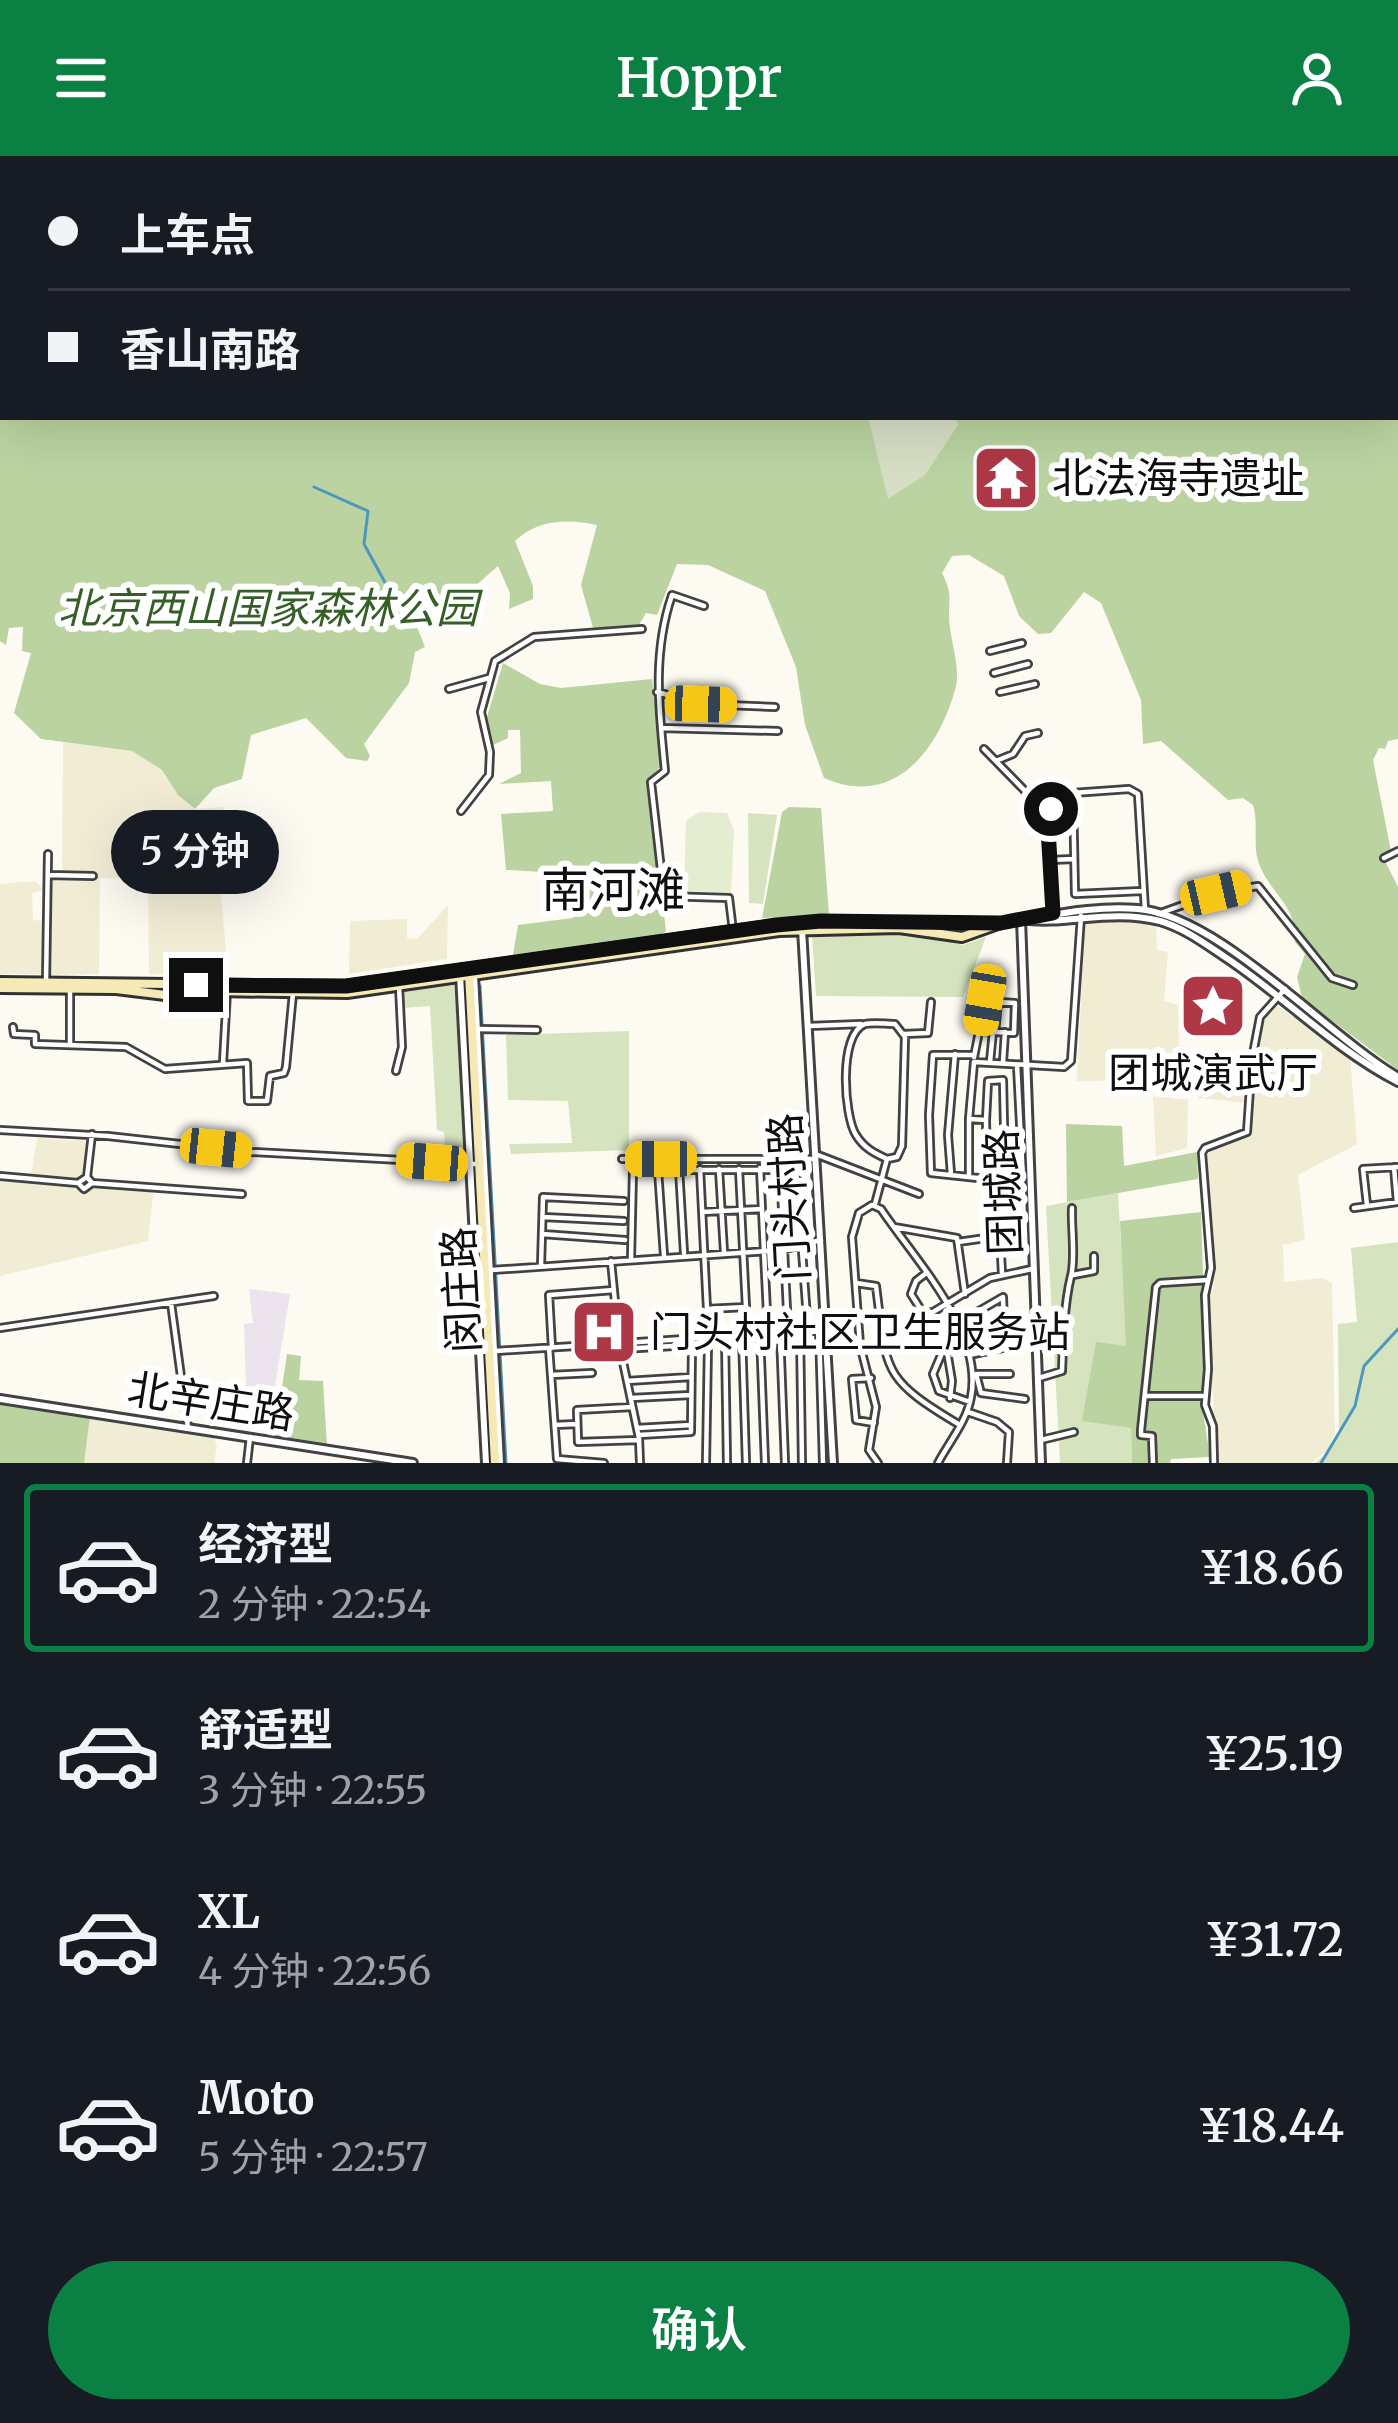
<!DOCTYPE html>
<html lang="zh">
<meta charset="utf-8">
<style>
:root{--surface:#171b24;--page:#20242c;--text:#f1f3f6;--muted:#9ea1a6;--line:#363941;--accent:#0b8043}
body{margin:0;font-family:Merriweather,"Noto Sans SC",serif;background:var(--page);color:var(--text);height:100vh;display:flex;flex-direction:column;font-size:45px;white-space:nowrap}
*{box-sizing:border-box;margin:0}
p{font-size:39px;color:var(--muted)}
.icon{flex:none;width:66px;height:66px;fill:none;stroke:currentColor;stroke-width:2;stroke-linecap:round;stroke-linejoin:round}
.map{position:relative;height:1307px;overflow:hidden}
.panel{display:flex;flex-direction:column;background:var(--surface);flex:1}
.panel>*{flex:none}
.guide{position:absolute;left:0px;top:0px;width:1398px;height:264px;box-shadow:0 12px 48px #0002;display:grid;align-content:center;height:264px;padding:0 48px;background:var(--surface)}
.end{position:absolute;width:54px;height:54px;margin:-27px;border:15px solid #0f0f0f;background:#fff;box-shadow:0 0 0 6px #fff}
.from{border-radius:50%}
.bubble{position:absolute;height:84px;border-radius:42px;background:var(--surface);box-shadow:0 12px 48px #0002;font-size:39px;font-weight:600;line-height:84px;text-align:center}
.car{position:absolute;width:36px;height:72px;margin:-36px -18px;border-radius:15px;box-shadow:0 0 9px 3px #0007;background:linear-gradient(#f5c518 24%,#345 0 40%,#f5c518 0 76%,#345 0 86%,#f5c518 0)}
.guide b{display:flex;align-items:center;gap:42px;height:114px;font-size:45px}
.guide b+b{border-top:3px solid var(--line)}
.guide i{width:30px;height:30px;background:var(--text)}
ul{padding:21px 0 0;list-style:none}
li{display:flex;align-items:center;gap:36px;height:168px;margin:0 24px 18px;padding:0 24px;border:6px solid transparent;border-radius:12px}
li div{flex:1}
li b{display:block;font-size:45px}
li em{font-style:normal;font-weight:600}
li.current{border-color:var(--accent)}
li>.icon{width:108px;height:108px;stroke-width:1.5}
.button{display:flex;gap:24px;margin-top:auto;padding:24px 48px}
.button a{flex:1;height:138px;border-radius:72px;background:var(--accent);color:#fff;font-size:48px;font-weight:600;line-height:138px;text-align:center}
header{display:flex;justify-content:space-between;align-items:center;height:156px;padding:0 48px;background:var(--accent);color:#fff;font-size:54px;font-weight:600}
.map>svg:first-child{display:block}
.industrial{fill:#ebe4ec}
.farmland{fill:#f1edd5}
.green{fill:#d5e4bf}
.forest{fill:#bad3a1;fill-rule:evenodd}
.cemetery{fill:#d7dec5}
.pitch{fill:#e4edd0}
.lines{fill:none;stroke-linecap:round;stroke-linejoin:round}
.stream{stroke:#4d97bd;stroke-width:3}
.pedestrian-casing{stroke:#424242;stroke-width:9}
.minor-casing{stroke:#424242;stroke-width:10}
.tertiary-casing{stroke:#424242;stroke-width:12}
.secondary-casing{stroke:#313131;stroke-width:14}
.pedestrian{stroke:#fff;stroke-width:3}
.minor{stroke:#fff;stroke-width:4.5}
.tertiary{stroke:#fff;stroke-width:6}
.secondary{stroke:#f5eab6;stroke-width:8}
.route{stroke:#0f0f0f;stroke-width:15}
.labels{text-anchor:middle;stroke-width:12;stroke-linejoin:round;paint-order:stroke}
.poi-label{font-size:42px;fill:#0f0f0f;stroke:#fff;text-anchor:start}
.park-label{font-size:42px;font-style:italic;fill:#365f27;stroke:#fff}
.street-label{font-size:42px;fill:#0f0f0f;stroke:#fff}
.quarter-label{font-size:48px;fill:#0f0f0f;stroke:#fff}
</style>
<header><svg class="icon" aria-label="menu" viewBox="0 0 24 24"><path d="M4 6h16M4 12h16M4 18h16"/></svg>Hoppr<svg class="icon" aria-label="person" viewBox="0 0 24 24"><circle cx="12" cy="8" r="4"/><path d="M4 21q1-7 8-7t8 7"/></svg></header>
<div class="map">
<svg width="1398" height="1307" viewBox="0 0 1398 1307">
<rect width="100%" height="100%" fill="#fdfaf2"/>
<path class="industrial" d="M249,1133L290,1138L270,1261L242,1256L246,1233L244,1168L253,1167Z"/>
<path class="farmland" d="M63,586L132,595L162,614L178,639L194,653L224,651L228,691L217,695L228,818H149L148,723L100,722L99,818L51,819L52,724L62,722Z
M35,725L44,734L32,737L33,764L44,765L42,818H0V728Z
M448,749L447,803L349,818L350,765L407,763V782L417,783Z
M1085,763L1130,764L1156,770L1157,794L1168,796L1164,845L1178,849L1179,892L1225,902L1250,903L1246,947L1198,942L1197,924L1077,925Z
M1276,849L1350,900L1357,988L1298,1019L1305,1084L1283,1089L1284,1126L1322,1122L1332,1127L1335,1278L1327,1294L1311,1307H1217L1207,1142L1214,1132L1204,996L1248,978L1260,867Z
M1153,940L1188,944L1187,992L1156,1000Z
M37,982L87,985L83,1017L75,1023L31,1019Z
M0,1021L154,1029L148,1085L0,1120Z
M90,1261L213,1279L217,1290L214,1306L221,1307H84Z"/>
<path class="green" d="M748,657L777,659L763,748L749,747Z
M833,775L915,778L963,789L986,781L963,841L816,840L812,779Z
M454,826L467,1005L446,1003L444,976L437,974L430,850L403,852V834Z
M629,875V994L511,998L509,988L572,987L568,945L508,944L506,879Z
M1118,1037L1127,1191L1082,1264L1131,1272L1132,1307H1060L1046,1050Z
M1398,1086V1307H1315L1330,1294L1339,1275L1338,1168L1357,1166L1351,1092Z"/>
<path class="forest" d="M0,0H1398V583L1388,585L1385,593L1379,592L1373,604L1391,695L1384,703L1398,731V914L1302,842L1297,821L1305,798L1295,786C1297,749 1271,739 1259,708C1252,689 1259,668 1253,649L1243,642L1228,644L1161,585L1143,588L1141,544L1101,447L1084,436L1051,477L1038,478L1019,460L1004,420L969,399L952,400L942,417C952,438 949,439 949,460C949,483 962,512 955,534C937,597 893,652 824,622L805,569L796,511L765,435L708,409L677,408L657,459L646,457L639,469L593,472L581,429L597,369C568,363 538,363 515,385L533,430V443L509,453L510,437L498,410L466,438L415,466L425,491L415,496L409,527L364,588L370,600L367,605L346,602L306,562L251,579L242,623L214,632L195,653L178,639L162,614L132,595L41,583L14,557L31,497L22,495L23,471L9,472L6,489L0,485ZM3,3H1395V261H3Z
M503,507L540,528L561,532L652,523L663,608L648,624L666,775L657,781L513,799L518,769L573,762L569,723L561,717L506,714L501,658L553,655L551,625L499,628L521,617L520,574H508V582L493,589L487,561Z
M789,651L821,652L829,759L762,762L782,656Z
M1066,968L1122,970L1124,1010L1197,996L1198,1023L1067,1046Z
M1201,1056L1206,1215L1202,1249L1210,1301L1171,1303L1170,1307H1132L1131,1272L1082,1265L1096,1186L1126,1190L1120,1065Z
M287,1198L301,1200L299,1224L323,1225L327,1291L277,1282L275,1277Z
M0,1247L90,1261L84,1307H0Z"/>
<path class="cemetery" d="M868,261H954L958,269L925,319L888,343Z"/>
<path class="pitch" d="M699,656L727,657L734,675L731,737L684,735L686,665Z"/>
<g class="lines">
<path class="stream" d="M1395,235H1398
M314,331L368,355L364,388L394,443
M480,830L506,1307
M1321,1307L1355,1250L1364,1210L1398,1173"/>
<g class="pedestrian-casing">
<path id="pedestrian" d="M1395,221L1398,223"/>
</g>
<g class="minor-casing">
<path id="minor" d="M704,450L672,439C652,498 659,554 665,615L651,626L664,740L729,742L733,775
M990,495L1022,487
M994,517L1028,508
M449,533L489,522
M657,536L701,548L775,551
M1000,536L1035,528
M661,572L778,575
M984,593L1030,640L1129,633L1138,638L1145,754
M996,605L1013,598L1025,580L1038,577
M1073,638L1075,738L1142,735
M1030,640L1047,655L1058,649L1060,638
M461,655L489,619L490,596L481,556L495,505L534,481L642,473
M1047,655L1053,757
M1384,702L1398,695
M1050,704L1074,703
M48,719L93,720
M1158,758L1216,737L1258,730L1332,822L1353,829
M46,826L48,698
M70,832V887
M809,870L861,868
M13,871L14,878L35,879V888L126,891L165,913L247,907L248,945H267L270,920L284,917L286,911L293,837
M477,873L537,874
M995,876L998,846
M904,878L928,877L931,846
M974,899H933L929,959L931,1017L987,1023
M974,901L985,845L1015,847L1014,877L980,875
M990,906L993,875
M1003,906L1005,876
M223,907L227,836
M1017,909L1021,986
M396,915L402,891L399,830
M969,963V1021
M986,964L987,1023H1023L1021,986L987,987
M1004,969L1003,924L988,925L986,964L969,963L974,906L1064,911L1071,905L1081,760
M0,974L108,980L252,996L475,1008
M1005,986L1006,1023
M818,999L919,1038
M622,1003H815
M760,1012L768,1178
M780,1012L788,1174
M679,1013L684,1097
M700,1013L707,1153L746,1151L739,1013
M719,1013L724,1096
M951,1018L948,979L955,898
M0,1020L78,1027
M87,1021L78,1027L84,1033L92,1027L87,1021L92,978
M92,1027L242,1038
M875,1048L887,1003L897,1001L902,990L905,881L895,868C886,868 873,866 865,868C838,878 844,960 856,979C864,992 874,997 887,1003
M1367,1049L1363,1013L1398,1011
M1354,1052L1397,1046L1394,1011
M702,1056L762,1053
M543,1061L624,1065
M894,1071L957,1082L965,1138
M542,1078L625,1084
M958,1086L1000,1080L1002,1118
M664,1100L658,1014H796L808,1175
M631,1103L633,1014H658
M611,1105L619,1187L639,1282L640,1307
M541,1110L543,1041L624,1045
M492,1114L782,1094L821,1084
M925,1118L916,1125L911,1138L923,1157L933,1156L990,1122L1032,1113
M1073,1119L1094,1115V1100
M856,1127L876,1130C887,1216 881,1222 960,1269
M171,1147L188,1272
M0,1172L214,1140
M819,1174L823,1307
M800,1176L802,1307
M780,1177L785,1307
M760,1178L765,1307
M742,1179L746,1307
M725,1181L727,1307
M965,1183L1004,1170L1003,1141L965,1163L969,1182
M549,1192L551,1219
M552,1192L549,1139L614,1134
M967,1192L942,1197L933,1218L939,1235L970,1246
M621,1193L708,1188L706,1307
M496,1195L826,1174
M947,1195L952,1225L950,1242
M969,1199L1007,1191
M592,1217L551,1219L557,1303L604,1307
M976,1218L981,1237L1025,1243
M978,1218H1010
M871,1222L852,1223L856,1264L874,1267
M1039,1222L1062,1215C1063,1184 1064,1149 1071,1120C1076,1102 1071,1072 1072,1052
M627,1225L691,1221
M1146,1240H1205
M631,1242L691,1239
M632,1251L577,1254L578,1286L639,1284
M968,1256L997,1266L1009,1276L1007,1307
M555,1269L577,1268
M637,1272L691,1269
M639,1279L691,1276L692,1189
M1041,1284L1074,1276
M247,1307L250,1281
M878,1307L869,1294L876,1251L860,1189L852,1081L859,1057L872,1049L881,1053C915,1104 984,1175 971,1241C967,1265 949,1286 938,1307
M1153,1307L1152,1280L1141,1279V1274L1156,1131L1160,1127L1208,1124
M1214,1307L1213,1270L1205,1249L1208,1213L1205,1139L1211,1112L1202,997L1205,992L1247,976L1252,903L1260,861L1285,833"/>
</g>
<g class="tertiary-casing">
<path id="tertiary" d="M1021,763L1041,1307
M1021,763C1065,770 1110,752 1160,765C1184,772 1204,787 1225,801C1284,840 1334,893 1398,926
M1001,767C1046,761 1091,749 1138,753C1220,760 1325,878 1398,921
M802,773L833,1307
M460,819L486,1307
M474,819L500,1307
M0,1243L413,1307"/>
</g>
<g class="secondary-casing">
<path id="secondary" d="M907,768L1000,767
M469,817L495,1307
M0,826L346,830L762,771L821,765L862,767
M0,832L116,833L165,839L213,835L347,837L779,775L899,772L962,781L1001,767"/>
</g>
<use href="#pedestrian" class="pedestrian"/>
<use href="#minor" class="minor"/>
<use href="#tertiary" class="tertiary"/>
<use href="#secondary" class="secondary"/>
</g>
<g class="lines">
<path class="route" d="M196,829L346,830L776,769L821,765L1001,767L1053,757L1047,655L1051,653"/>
</g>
<defs>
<g id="temple-square" transform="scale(3.45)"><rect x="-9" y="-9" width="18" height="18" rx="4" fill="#ae3845" stroke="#fff"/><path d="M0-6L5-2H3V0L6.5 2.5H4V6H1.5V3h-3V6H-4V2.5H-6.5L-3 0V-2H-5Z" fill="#fff"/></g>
<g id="sight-square" transform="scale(3.45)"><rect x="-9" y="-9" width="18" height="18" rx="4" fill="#ae3845" stroke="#fff"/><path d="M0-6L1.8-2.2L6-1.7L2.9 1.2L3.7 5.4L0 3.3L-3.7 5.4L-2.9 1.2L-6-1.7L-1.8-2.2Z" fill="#fff"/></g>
<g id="hospital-square" transform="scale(3.45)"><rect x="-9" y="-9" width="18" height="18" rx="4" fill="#ae3845" stroke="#fff"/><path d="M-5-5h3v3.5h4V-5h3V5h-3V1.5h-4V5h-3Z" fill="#fff"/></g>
</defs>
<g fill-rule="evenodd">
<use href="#temple-square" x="1006" y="322"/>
<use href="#sight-square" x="1213" y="850"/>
<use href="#hospital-square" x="604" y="1176"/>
</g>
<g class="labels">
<g class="poi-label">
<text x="1052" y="337">北法海寺遗址</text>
<text x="1213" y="932" text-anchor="middle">团城演武厅</text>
<text x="650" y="1191">门头村社区卫生服务站</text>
</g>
<g class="park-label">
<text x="268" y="467">北京西山国家森林公园</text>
</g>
<g class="street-label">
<text transform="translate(1003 1036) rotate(-92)" y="15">团城路</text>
<text transform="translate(789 1041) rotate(-93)" y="15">门头村路</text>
<text transform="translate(461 1134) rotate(-93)" y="15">闵庄路</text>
<text transform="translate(211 1245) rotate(9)" y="15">北辛庄路</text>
</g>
<g class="quarter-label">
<text x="613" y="751">南河滩</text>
</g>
</g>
</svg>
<i class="end from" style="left:1051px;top:653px"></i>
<i class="end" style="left:196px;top:829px"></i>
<div class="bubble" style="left:111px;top:654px;width:168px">5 分钟</div>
<i class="car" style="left:701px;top:548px;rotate:92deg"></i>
<i class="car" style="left:1216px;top:737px;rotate:77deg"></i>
<i class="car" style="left:985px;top:844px;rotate:190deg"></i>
<i class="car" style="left:216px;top:992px;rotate:96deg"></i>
<i class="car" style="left:661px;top:1003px;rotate:270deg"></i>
<i class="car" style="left:432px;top:1006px;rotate:274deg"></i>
<div class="guide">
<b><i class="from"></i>上车点</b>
<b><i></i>香山南路</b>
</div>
</div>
<section class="panel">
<ul>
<li class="current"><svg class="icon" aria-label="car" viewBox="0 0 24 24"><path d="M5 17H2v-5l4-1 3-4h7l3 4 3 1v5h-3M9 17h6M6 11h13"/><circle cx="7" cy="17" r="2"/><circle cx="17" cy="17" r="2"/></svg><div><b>经济型</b><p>2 分钟 · 22:54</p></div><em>¥18.66</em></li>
<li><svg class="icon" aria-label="car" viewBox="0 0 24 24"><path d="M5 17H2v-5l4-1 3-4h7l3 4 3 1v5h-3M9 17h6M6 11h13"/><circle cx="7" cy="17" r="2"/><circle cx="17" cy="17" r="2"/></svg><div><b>舒适型</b><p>3 分钟 · 22:55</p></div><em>¥25.19</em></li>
<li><svg class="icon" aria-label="car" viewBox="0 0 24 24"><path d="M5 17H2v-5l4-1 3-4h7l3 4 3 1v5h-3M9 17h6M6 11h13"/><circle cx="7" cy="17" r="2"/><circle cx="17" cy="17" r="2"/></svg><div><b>XL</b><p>4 分钟 · 22:56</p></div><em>¥31.72</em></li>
<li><svg class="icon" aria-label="car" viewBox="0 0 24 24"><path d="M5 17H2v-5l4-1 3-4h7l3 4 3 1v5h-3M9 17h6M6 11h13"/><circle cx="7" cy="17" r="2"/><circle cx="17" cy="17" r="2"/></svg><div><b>Moto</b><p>5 分钟 · 22:57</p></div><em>¥18.44</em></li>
</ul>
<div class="button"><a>确认</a></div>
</section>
